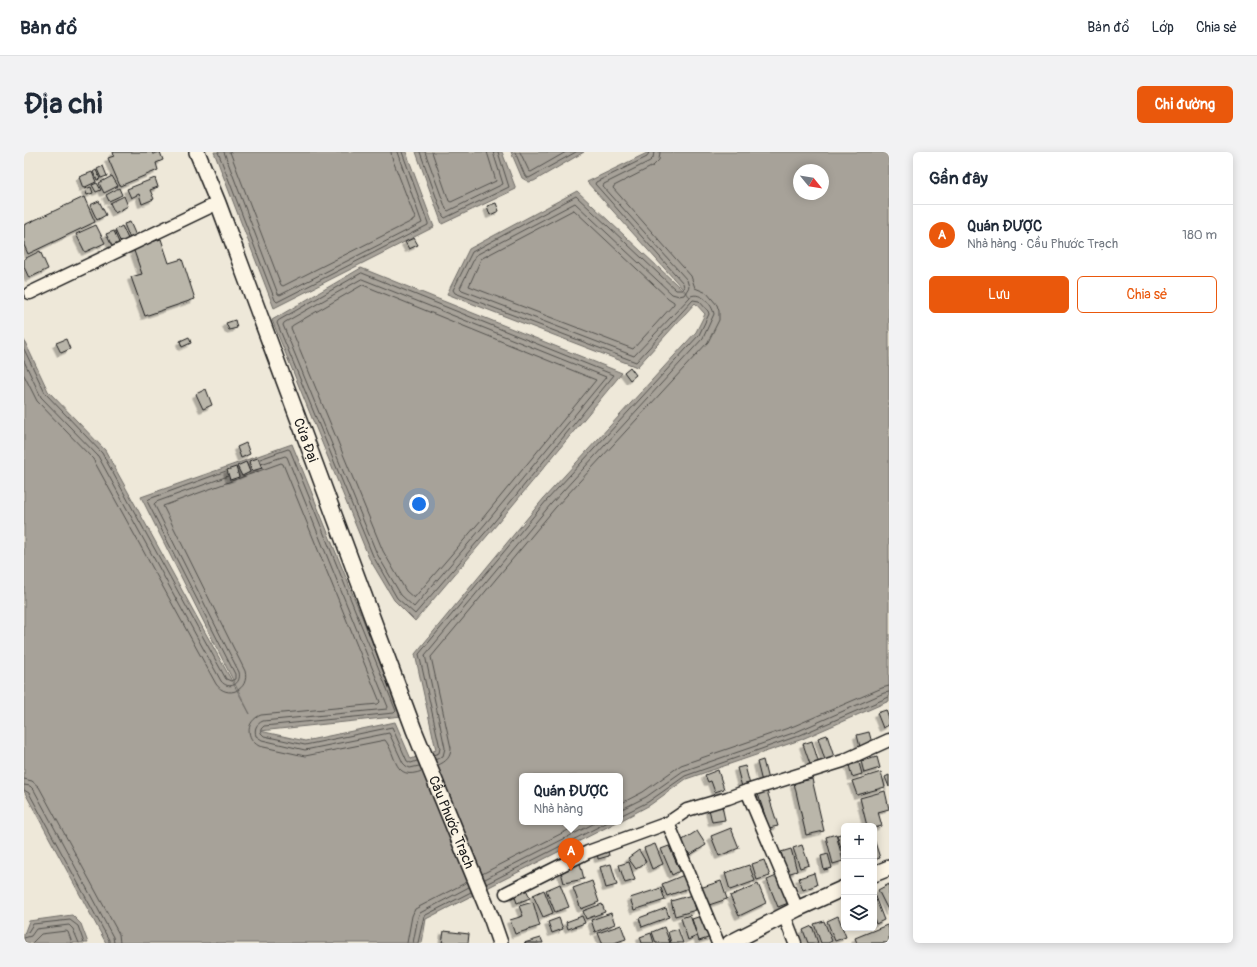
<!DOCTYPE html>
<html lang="vi">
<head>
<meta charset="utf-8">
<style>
	:root { --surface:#fff; --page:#f2f2f3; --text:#1f2937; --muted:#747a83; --line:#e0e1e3; --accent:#ea580c }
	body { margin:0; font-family:Pangolin,sans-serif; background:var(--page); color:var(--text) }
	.controls { position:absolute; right:12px; bottom:12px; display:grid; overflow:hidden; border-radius:6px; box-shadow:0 2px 10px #0003 }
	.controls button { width:36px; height:36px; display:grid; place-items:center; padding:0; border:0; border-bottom:1px solid var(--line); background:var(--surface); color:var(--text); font:20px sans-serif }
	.compass { position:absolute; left:769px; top:12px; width:36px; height:36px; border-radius:50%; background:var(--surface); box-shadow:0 2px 10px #0003; rotate:120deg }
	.you { position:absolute; left:395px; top:352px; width:14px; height:14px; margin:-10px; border:3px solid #fff; border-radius:50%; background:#1a73e8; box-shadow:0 0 0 6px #1a73e833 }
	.badge { display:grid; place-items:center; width:26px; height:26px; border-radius:50%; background:var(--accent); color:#fff; font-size:13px; font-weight:700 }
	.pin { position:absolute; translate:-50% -33px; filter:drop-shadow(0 1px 2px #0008) }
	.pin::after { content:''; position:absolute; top:21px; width:14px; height:12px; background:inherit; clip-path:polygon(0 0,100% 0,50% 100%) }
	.popup { position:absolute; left:495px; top:621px; width:104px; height:52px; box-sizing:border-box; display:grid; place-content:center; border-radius:6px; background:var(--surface); filter:drop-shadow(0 1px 3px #0005); font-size:13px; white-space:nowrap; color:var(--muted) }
	.popup b { font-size:15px; color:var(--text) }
	.popup::after { content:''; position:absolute; left:50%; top:100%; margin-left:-8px; border:8px solid transparent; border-top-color:var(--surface) }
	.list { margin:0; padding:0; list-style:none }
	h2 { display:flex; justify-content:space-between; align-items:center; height:52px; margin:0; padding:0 16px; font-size:17px }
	h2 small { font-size:13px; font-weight:400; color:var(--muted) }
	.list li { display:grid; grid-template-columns:26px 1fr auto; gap:12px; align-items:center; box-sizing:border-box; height:60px; padding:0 16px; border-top:1px solid var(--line) }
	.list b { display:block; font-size:15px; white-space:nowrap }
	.list p { margin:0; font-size:13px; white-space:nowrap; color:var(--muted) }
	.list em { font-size:13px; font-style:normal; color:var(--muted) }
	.actions { display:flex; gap:8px; padding:12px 16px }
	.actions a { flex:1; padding:9px 0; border:1px solid var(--accent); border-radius:6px; text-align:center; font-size:14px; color:var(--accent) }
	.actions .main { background:var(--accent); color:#fff }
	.icon { flex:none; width:22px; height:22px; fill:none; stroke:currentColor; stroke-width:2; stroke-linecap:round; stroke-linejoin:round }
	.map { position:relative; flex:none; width:865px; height:791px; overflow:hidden; border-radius:6px }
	header { display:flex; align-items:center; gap:24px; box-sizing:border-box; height:56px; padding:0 20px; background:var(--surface); border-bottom:1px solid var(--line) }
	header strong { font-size:19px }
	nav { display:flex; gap:22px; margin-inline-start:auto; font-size:14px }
	.intro { display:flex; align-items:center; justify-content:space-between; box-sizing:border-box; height:96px; padding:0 24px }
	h1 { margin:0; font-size:28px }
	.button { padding:10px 18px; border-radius:6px; background:var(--accent); color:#fff; font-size:14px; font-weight:700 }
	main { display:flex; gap:24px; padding:0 24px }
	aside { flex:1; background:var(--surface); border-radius:6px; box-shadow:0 2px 10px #0003 }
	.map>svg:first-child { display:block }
	.water { fill:#a7a299; stroke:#6f6c67; fill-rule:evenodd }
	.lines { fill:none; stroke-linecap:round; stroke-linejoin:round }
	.shore { stroke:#54524e; stroke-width:1 }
	.building { fill:#bab6aa; stroke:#1c1c1c; filter:url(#shadow) }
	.minor-casing { stroke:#1c1c1c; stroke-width:15 }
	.tertiary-casing { stroke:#1c1c1c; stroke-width:18 }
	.minor { stroke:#fcf5e5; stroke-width:12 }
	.tertiary { stroke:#fcf5e5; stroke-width:15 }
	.labels { text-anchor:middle; stroke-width:3; stroke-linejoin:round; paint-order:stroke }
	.street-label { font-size:14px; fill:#1c1c1c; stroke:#fcf5e5 }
</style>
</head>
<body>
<header>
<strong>Bản đồ</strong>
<nav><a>Bản đồ</a><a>Lớp</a><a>Chia sẻ</a></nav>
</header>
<div class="intro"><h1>Địa chỉ</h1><a class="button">Chỉ đường</a></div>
<main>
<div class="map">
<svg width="865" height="791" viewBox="0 0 865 791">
	<defs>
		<filter id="shadow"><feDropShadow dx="-3.5" dy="3.5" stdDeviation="0" flood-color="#0004"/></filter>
	</defs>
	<rect width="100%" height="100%" fill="#eee8d9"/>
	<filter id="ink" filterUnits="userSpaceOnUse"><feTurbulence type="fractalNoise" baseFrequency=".025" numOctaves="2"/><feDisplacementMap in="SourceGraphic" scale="8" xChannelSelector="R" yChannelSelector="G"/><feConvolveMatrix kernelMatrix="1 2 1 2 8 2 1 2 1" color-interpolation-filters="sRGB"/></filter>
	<g filter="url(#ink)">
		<g class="water">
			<path d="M190,0H382L410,75L250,156Z"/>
			<path d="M392,0H478L492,37L418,72Z"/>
			<path d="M487,0H560L510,29L505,30L498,26Z"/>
			<path d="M625,0H865V549L776,588L662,627L626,653L596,669V624H498V670H593L402,767L398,791H82L0,639V188L24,239L81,298L226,562L117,345L268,292L378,564L236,579L281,589L371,570L387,607L412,598L391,502L520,346L672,180L681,162L671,151L613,215L423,142L445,97L553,39L667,146L563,30ZM775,18H799V42H775Z"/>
			<path d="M337,116L598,221L469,377L391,469L370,448L345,406L248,168Z"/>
			<path d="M48,763L57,772L64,791H0V782L5,769Z"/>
		</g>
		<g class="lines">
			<g class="shore">
				<path d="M194,0L251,148L253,150L404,73V71L378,0"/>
				<path d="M200,0L254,142L256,143L398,71L373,0"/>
				<path d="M206,0L257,133L259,134L390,68L391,66L368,6L367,0"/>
				<path d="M396,0L419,64L421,66L485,35L474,0"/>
				<path d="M401,0L422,57L424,59L479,32L469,0"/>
				<path d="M408,0L425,49L427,50L472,29L463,0"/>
				<path d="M491,0L501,24L505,26L552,0"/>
				<path d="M496,0L505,19L507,20L542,0"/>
				<path d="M550,58L644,146L650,150V152L609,197L445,134L457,107Z"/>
				<path d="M338,121L590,223L466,375L391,462L373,446L349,404L253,171L254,169Z"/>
				<path d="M338,127L582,225L462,371L390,455L377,443L353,402L259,173L260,171Z"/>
				<path d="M339,133L572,228L458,367L390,446L382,439L359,399L267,176L268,174Z"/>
				<path d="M0,197L21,241L78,301L202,527L207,529L211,527V522L123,349L125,347L202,319"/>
				<path d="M0,209L17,245L74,304L197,529C205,539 218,532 215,520L130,352L132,350L204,324"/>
				<path d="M0,223L13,249L69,307L192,532C203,548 226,538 221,519L139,354L257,311L259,312L356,550L354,552L237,563C222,569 221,586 235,594L281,604L361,588C373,603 369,630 398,619"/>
				<path d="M236,307L264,297L266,298L372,559L370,561L240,574L237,577V581L240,584L281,593L368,575L383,609L387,611L393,609"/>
				<path d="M237,312L261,304L263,305L364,555L363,557L239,569C232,572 230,577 232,584L238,588L281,598L365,581L379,611L382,614L386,616L395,614"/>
				<path d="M409,603L415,601L416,596L395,502L523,348L675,183L685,162L684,159L675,149L669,148L612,210L431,141L429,138L448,100L552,44L652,138H658L660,135L659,131L571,32L572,30L623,5L625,0"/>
				<path d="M411,608L419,604L421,596L401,503L527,352L679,186L690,162C688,152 677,140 667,144L610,204L438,138L436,136L452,103L551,51L648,142L655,144L660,143L665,135L663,128L579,34L580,32L626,9L629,6L630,0"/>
				<path d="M414,613C422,610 427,605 427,596L407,505L531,356L684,190L695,168V159L693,153L683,141L671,136L667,124L589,36L590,34L629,14L635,8L636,0"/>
				<path d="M0,627L8,629L15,635L95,782L96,791"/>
				<path d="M0,633L6,634L10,638L89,785L90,791"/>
				<path d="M0,638L5,641L85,788V791"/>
				<path d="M596,652L619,640L657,613L770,574L858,536L865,534"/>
				<path d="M596,658L622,645L659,619L772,580L860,541L865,540"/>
				<path d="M596,664L624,650L661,624L774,584L865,545"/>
				<path d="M458,722L560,670"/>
				<path d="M461,727L573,670"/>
				<path d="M462,732L584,670"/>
				<path d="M0,781L4,780L9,772L46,768L54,774L60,791"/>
				<path d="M0,786L7,784L12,777L45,773L49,777L55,791"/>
				<path d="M8,791L17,782L42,779L44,780L48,791"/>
				<path d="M383,791L388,764L391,757L443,730"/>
				<path d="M389,791L394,765L396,761L445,735"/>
				<path d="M394,791L400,764L447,740"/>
			</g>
		</g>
		<g class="building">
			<path d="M89,0H128L129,2L136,0L139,8L132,11L134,18L96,34L84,6L90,4Z"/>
			<path d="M79,14L83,24L77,26L73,17Z"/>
			<path d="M72,18L76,27L73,28L69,20Z"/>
			<path d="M68,20L72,30L59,36L55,25Z"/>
			<path d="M88,24L94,34L80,41L75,31Z"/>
			<path d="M131,26L134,35L126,38L130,47L118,52L115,42L107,46L103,37Z"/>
			<path d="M73,31L77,38L72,40L68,33Z"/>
			<path d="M67,35L69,41L63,43L61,37Z"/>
			<path d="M95,36L98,43L85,49L82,43Z"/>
			<path d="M100,44L104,54L91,61L86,51Z"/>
			<path d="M60,45L71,70L4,102L0,93V73Z"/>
			<path d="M75,49L82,63L73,68L66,53Z"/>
			<path d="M472,51L475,59L466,63L463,54Z"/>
			<path d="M106,70L113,86L107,89L100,72Z"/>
			<path d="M72,73L81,91L61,100L52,82Z"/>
			<path d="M98,74L105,89L98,93L91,78Z"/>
			<path d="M90,79L96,93L89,96L82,82Z"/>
			<path d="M390,86L394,93L385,97L381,90Z"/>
			<path d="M137,87L145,111L158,107L171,147L121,164L107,125L118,122L109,96Z"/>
			<path d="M16,99L24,117L5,126L0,115V107Z"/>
			<path d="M211,168L213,176L205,178L202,171Z"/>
			<path d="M165,185L167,191L158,195L156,189Z"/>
			<path d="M42,187L46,197L37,201L32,191Z"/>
			<path d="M606,215L612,223L606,228L600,220Z"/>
			<path d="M182,237L188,253L179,257L172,242Z"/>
			<path d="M222,291L226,302L217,306L213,295Z"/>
			<path d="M234,306L238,316L228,319L225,309Z"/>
			<path d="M222,310L226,320L218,324L213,314Z"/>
			<path d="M212,315L215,325L206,328L203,318Z"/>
			<path d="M862,558L865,567V573L859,576L853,561Z"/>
			<path d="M845,580L848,591L836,595L833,583Z"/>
			<path d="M803,583L810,605L801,608L794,586Z"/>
			<path d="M788,589L795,612L787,615L779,592Z"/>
			<path d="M853,605L856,616L840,621L837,609Z"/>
			<path d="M739,608L744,628L738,630L733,610Z"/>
			<path d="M835,611L838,622L828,625L825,613Z"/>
			<path d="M721,614L726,633L718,635L713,616Z"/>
			<path d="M694,618L700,637L691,640L687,629L684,630L681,623Z"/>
			<path d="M857,620L861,635L833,643L828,629Z"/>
			<path d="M865,623V635L861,625Z"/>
			<path d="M788,627L800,679L782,683L770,631Z"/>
			<path d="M743,639L754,674L745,676L734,642Z"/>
			<path d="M861,639L865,657L854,660L858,674L850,676V674H843L836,646Z"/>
			<path d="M698,654L701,668L688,670L685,657Z"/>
			<path d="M707,676L715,696L695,704L687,684Z"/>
			<path d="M673,679L682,693L666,703L657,689Z"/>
			<path d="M820,681V705L813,683Z"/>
			<path d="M812,682L819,709L809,712L802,685Z"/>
			<path d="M850,687L856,706L850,708Z"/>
			<path d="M631,692L639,712L628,717L620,696Z"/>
			<path d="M778,693L785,713L776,716L769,696Z"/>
			<path d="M645,694L656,719L648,723L637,697Z"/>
			<path d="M584,697L585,704L574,707L573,699Z"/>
			<path d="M767,697L773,719L763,722L757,700Z"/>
			<path d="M615,698L622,710L612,717L604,706Z"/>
			<path d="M804,702L808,716L800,718L797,704Z"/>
			<path d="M740,708L746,724L733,728L728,712Z"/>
			<path d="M605,710L611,728L601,731L595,713Z"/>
			<path d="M556,711L560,727L540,731L536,716Z"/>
			<path d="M587,712L593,733L582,736L576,715Z"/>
			<path d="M725,713L731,729L706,738L701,721Z"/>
			<path d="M790,721L793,733L779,738L775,726Z"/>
			<path d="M757,722L767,750L754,755L743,728Z"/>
			<path d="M660,723L665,736L643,744L638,732Z"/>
			<path d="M568,729L575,750L557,757L549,736Z"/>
			<path d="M697,729L703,747L682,754L676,736Z"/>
			<path d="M536,732L545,755L531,760L522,738Z"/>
			<path d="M734,732L742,751L715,764L706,744Z"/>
			<path d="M865,732V760L854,738Z"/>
			<path d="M637,736L641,748L610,758L606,746Z"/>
			<path d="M502,737L506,746L493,751L490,742Z"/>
			<path d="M520,738L529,761L519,765L509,743Z"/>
			<path d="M850,742L860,768L852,772L850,766Z"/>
			<path d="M668,743L672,758L651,764L647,749Z"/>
			<path d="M509,750L516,774L491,782L486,768L499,764L495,754Z"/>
			<path d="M578,752L581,760L562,767L559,759Z"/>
			<path d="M642,756L645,765L618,775L615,766Z"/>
			<path d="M587,761L591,772L571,780L567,768Z"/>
			<path d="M666,763L673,784L664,788L657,766Z"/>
			<path d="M680,763L687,785L675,789L668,767Z"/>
			<path d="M558,764L561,771L544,777L542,770Z"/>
			<path d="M814,764L822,785L811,789L803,769Z"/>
			<path d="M535,766L539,777L528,781L524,770Z"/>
			<path d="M800,769L808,789L804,791H797L790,772Z"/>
			<path d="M597,773L602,787L590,791H578L574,781Z"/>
			<path d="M863,773L865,777V791H833L831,786Z"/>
			<path d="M788,774L794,791H784L779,778Z"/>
			<path d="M640,775L646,791H632L628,780Z"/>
			<path d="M654,777L659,791H647L644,780Z"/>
			<path d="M420,779L445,782L444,791H418Z"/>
			<path d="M627,781L630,791H618L616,785Z"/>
			<path d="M517,786L519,791H500Z"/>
		</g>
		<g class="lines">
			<defs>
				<g id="minor">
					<path d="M6,141L194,51"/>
					<path d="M723,639L773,757"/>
					<path d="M644,671L694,791"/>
					<path d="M482,741L564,700L644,671L663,658L704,646L723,639L819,609L865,588"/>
					<path d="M760,763L771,791"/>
				</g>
				<g id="tertiary">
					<path id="s1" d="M173,0L194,51L390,578L468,768L476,791"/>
					<path d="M850,722L865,716"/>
					<path d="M706,791L773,757L820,736"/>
				</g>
			</defs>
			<use href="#minor" class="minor-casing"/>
			<use href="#tertiary" class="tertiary-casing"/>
			<use href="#minor" class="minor"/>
			<use href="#tertiary" class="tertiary"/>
		</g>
	</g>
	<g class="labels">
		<g class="street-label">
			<text dy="5" stroke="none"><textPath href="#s1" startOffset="308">Cửa Đại</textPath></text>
			<text dy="5" stroke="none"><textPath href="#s1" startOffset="717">Cầu Phước Trạch</textPath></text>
		</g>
	</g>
</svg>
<div class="controls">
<button>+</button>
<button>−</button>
<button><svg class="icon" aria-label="layers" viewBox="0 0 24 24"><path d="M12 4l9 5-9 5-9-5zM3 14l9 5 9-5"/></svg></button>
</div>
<svg class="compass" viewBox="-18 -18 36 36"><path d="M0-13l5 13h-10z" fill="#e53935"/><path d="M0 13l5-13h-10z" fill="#747a83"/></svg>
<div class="you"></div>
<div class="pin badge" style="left:547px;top:719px">A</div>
<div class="popup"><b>Quán ĐƯỢC</b>Nhà hàng</div>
</div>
<aside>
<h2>Gần đây<small></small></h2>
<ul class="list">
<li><span class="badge">A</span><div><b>Quán ĐƯỢC</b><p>Nhà hàng · Cầu Phước Trạch</p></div><em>180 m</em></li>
</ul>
<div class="actions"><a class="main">Lưu</a><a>Chia sẻ</a></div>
</aside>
</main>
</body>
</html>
